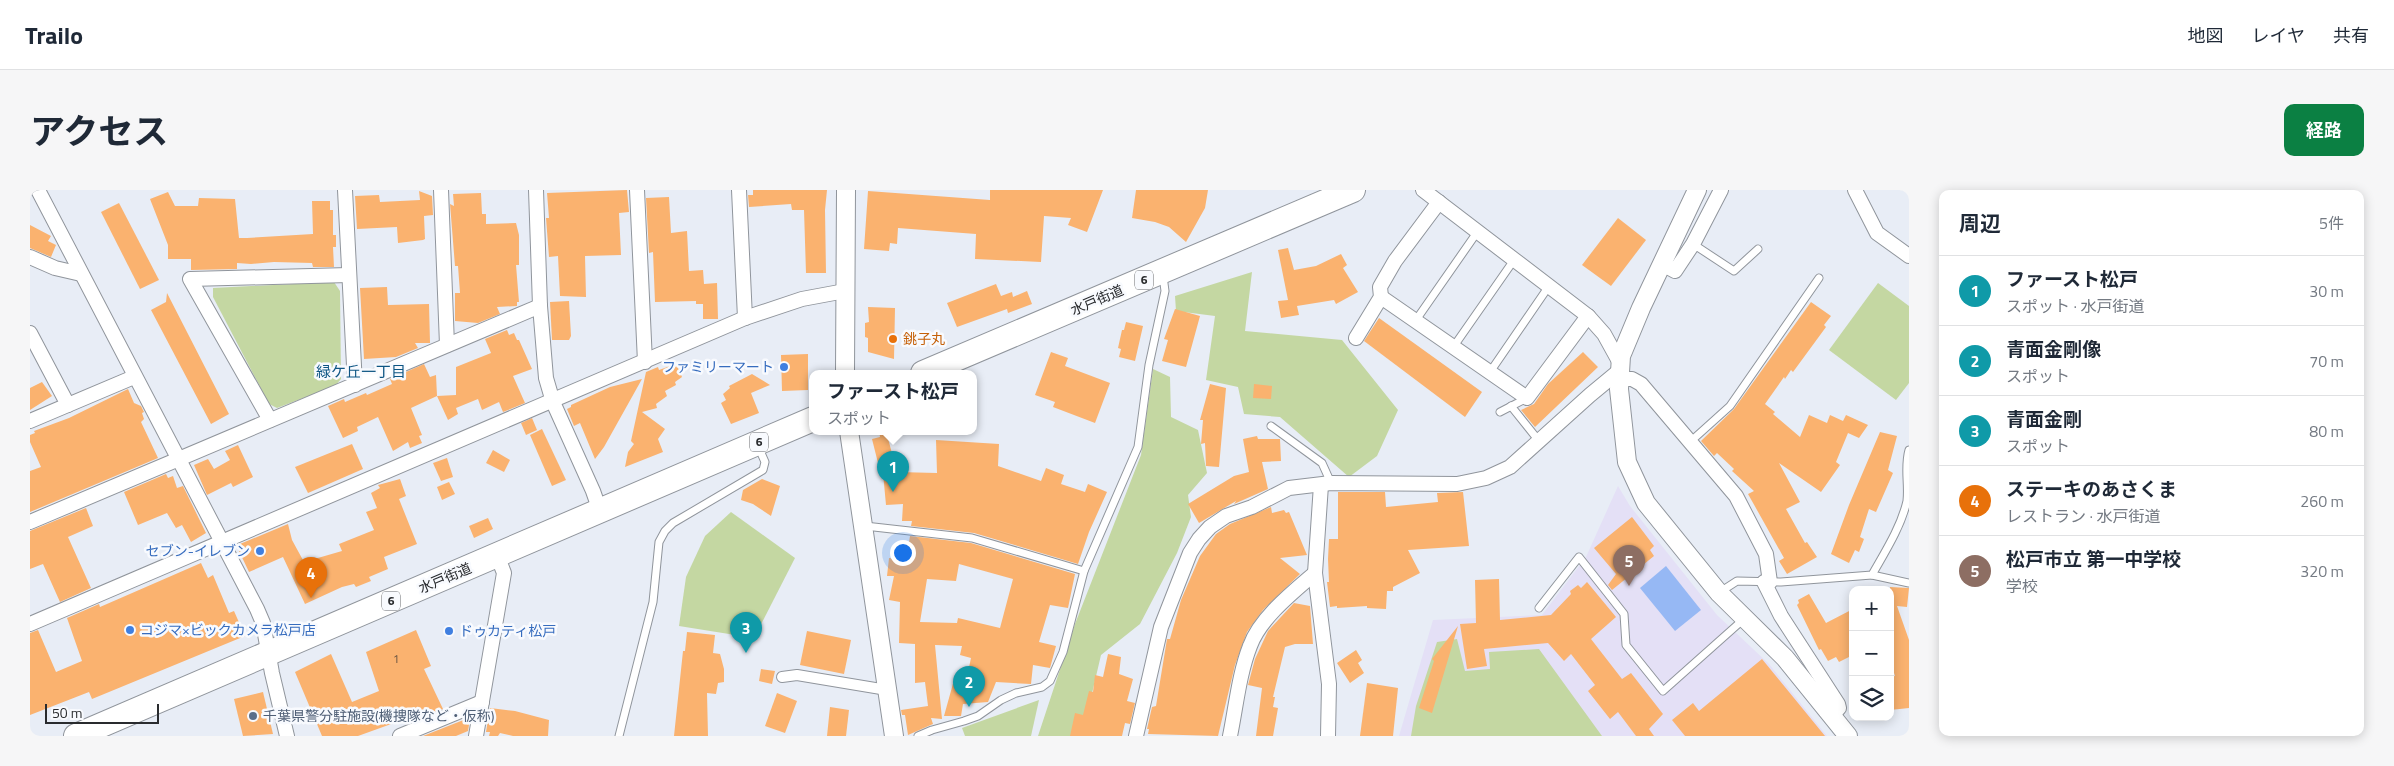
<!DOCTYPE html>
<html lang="ja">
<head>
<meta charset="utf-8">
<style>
	:root { --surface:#fff; --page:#f6f6f7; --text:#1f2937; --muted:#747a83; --line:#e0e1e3; --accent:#0b8043 }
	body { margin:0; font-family:"Titillium Web","Noto Sans JP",sans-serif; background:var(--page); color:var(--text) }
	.controls { position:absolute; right:15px; bottom:15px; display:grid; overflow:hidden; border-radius:10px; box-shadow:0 2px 12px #0003 }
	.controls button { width:45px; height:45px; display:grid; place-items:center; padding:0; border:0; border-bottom:1px solid var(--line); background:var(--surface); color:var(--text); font:25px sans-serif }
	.scale { position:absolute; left:15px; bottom:12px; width:114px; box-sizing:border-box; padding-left:5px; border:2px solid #292b2e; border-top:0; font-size:14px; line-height:18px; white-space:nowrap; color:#292b2e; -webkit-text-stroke:4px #f8fafe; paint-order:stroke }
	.you { position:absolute; left:872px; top:362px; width:18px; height:18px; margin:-12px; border:4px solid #fff; border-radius:50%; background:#1a73e8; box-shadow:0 0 0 8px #1a73e833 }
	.badge { display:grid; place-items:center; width:32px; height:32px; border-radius:50%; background:var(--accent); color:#fff; font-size:16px; font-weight:700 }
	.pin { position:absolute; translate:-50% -41px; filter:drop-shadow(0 1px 2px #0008) }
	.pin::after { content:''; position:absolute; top:26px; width:18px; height:15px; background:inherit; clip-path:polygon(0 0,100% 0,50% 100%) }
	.popup { position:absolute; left:779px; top:180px; width:168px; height:65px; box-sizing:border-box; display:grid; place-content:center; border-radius:10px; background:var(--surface); filter:drop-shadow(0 1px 4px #0005); font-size:16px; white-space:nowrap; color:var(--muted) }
	.popup b { font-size:19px; color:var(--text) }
	.popup::after { content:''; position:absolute; left:50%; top:100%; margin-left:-10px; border:10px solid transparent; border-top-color:var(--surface) }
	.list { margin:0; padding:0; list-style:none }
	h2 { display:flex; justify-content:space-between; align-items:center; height:65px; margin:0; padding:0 20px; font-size:21px }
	h2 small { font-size:16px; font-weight:400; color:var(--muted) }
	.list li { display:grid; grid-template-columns:32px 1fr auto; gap:15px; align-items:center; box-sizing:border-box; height:70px; padding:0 20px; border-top:1px solid var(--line) }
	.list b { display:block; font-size:19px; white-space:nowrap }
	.list p { margin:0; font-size:16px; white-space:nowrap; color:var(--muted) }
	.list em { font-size:16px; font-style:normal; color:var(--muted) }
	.icon { flex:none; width:28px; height:28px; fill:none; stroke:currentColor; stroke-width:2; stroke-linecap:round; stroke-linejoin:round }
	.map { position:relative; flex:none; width:1879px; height:546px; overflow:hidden; border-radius:10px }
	header { display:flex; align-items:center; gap:30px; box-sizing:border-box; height:70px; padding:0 25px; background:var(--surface); border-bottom:1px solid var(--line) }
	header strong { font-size:24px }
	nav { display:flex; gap:28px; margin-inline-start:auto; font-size:18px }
	.intro { display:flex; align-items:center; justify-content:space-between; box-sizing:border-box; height:120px; padding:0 30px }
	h1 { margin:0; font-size:35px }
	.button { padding:12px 22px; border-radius:10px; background:var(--accent); color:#fff; font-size:18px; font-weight:700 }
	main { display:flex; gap:30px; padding:0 30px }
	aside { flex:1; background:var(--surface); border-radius:10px; box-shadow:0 2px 12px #0003 }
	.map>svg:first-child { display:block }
	.education { fill:#e4e0f6 }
	.green { fill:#c4d7a2 }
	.water { fill:#96b8f4 }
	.building { fill:#fab26f; fill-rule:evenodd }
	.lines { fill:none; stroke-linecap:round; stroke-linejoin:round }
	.service-casing { stroke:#90959c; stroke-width:9 }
	.pedestrian-casing { stroke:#90959c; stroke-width:12 }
	.minor-casing { stroke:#90959c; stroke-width:16 }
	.tertiary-casing { stroke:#90959c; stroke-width:20 }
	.trunk-casing { stroke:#90959c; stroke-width:26 }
	.service { stroke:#fff; stroke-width:7 }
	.pedestrian { stroke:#fff; stroke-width:10 }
	.minor { stroke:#fff; stroke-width:14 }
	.tertiary { stroke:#fff; stroke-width:18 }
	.trunk { stroke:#fff; stroke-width:24 }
	.food-dot { fill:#e8710a; stroke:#f8fafe; stroke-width:2 }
	.shop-dot { fill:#3f7fe0; stroke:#f8fafe; stroke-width:2 }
	.service-dot { fill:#5c6f8a; stroke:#f8fafe; stroke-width:2 }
	.labels { text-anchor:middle; stroke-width:5; stroke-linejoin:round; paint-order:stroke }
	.number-label { font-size:11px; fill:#5d4d3e }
	.shield { fill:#f8fafe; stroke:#67696c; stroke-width:1 }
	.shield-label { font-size:12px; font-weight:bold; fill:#292b2e }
	.street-label { font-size:14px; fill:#292b2e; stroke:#f8fafe }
	.food-label { font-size:14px; fill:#c56008; stroke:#f8fafe; text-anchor:start }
	.shop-label { font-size:14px; fill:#366cbe; stroke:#f8fafe; text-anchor:end }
	.service-label { font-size:14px; fill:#4e5e75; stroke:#f8fafe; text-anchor:start }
	.neighbourhood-label { font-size:15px; fill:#0d5583; stroke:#f8fafe }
</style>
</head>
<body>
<header>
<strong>Trailo</strong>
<nav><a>地図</a><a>レイヤ</a><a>共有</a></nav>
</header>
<div class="intro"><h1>アクセス</h1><a class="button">経路</a></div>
<main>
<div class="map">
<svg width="1879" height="546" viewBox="0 0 1879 546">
	<rect width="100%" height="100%" fill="#e8edf6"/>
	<path class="education" d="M1588,296L1600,316L1687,425L1739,474L1797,546H1369L1403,430L1512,425L1556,367Z"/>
	<g class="green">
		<path d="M1222,82L1215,141L1312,150L1368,220L1347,266L1319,287L1250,227L1214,224L1208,197L1176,190L1185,126L1146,121L1145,106Z"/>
		<path d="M304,92L310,101L311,189L305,196L247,218L239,214L183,107V98Z"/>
		<path d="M1848,93L1879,116V193L1866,210L1799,160Z"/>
		<path d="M1123,179L1140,187L1141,227L1168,240L1177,283L1158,305L1161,327L1147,363L1110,434L1071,465L1052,546H1008L1045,434L1111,265Z"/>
		<path d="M701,322L765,368L724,448L649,436L656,387L675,346Z"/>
		<path d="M1427,449L1435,481L1460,479L1459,462L1509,459L1572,546H1381L1386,516L1407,452Z"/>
		<path d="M1009,510L1001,546H935L932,538Z"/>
	</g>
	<path class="water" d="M1636,376L1671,420L1645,441L1610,398Z"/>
	<g class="building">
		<path d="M597,0L599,22L589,23L591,65L555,66L556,107L530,106L528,66L519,67L516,28H519L517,3Z"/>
		<path d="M723,0H797L795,20L796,83H776L774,20H762L761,14L719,17L718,5H723Z"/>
		<path d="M960,0H1073L1057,42L1038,35L1041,28L1014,26L1011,72L945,69L946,44L868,38L867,54L860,53L859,61L834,59L838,1L960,10Z"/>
		<path d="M1106,0H1178L1175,18L1156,52L1139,37L1125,32L1102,28Z"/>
		<path d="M389,1L402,6L403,25L394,26L395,49L393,50L368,53L367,37L327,39L325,6L349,5L350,12L390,10Z"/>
		<path d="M138,2L145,16H168L169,8L205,9L209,48H217L283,44L282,11H300V20H303V45H306V57H303L304,77H283L282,73L244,72L221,74L207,73V79L161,80V69H138V55L120,9Z"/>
		<path d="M451,3L452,24H456V34L486,33L489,45V75H486L489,112H487V116L467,117L470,124L448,133L425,131V103H430L428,76H425L420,14L424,16L423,4Z"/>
		<path d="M639,7L641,43L657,41L659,81L673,80L674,94L687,93L688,129H673V114H666V111L625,112L623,62L619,63L616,8Z"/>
		<path d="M89,13L129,90L110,99L71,22Z"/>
		<path d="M1588,28L1616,50L1581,96L1552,75Z"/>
		<path d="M0,35L21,46L18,51L26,55L21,67L0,58Z"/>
		<path d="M1258,58L1264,80L1286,76L1311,64L1317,75L1313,78L1328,102L1306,114L1304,110L1267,116L1269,125L1251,128L1248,111L1258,110L1248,60Z"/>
		<path d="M966,94L971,106L982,102L983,107L997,101L1002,114L978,123L977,119L927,137L917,113Z"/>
		<path d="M357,97L358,115L399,114L400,153H385L388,158L366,167L334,169L330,98Z"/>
		<path d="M137,103L199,224L181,234L121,120L136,112Z"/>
		<path d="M539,111L541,146L539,150H522L520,112Z"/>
		<path d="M1781,112L1801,126L1794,135L1796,137L1763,182L1761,180L1755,189L1754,187L1735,214L1745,222L1743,224L1770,247L1779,225L1797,233L1800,225L1813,231L1816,225L1838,235L1829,248L1818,243L1806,272L1810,275L1791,302L1749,273L1770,312L1756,319L1775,353L1777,352L1787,367L1757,384L1749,371L1754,368L1718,304L1724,301L1702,281L1704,279L1687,263L1684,266L1671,251L1704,219Z"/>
		<path d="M838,117L865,118L864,169L838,162V148L835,147V133L839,132Z"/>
		<path d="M1145,119L1170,126L1156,177L1132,171L1138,150L1134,149Z"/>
		<path d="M1349,128L1452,202L1435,227L1334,151Z"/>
		<path d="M1096,132L1113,136L1105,171L1089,167L1091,159L1088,158L1092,140H1094Z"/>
		<path d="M477,140L479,145L484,143L487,150H489L502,179L483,186L495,213L473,222L469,212L452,220L448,209L426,218L428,224L418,230L407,206L381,218L392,245L389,246L392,253L380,258L378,252L363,261L348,227L327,237L328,241L313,248L298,216L314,209L315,212L336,203L337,205L362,194L360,189L394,174L400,187L406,185L407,206L426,205V177L461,163L455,149Z"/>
		<path d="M1021,162L1038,168L1035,176L1080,193L1065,233L1023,217L1025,212L1005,205Z"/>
		<path d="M1553,162L1568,177L1505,237L1491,220L1504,214L1518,194Z"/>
		<path d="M778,164V200L752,201L751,165Z"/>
		<path d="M643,175L645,177L647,176L652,187L645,192L646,195L635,201L637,206L626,214L627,218L612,222L635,239L628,249L633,262L595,277L598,262L604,254L601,251L616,182L628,177L629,180Z"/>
		<path d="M722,184L740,195L721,203L729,223L701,234L691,213L696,210L693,204L700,198L699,196Z"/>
		<path d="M612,189L574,257L565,269L550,233L544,236L537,219L541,217V215L580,197Z"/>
		<path d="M12,192L22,206L0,220V198Z"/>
		<path d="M1180,194L1196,198L1189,277L1176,276L1175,253L1171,254L1173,230H1170Z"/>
		<path d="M1224,194L1242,196L1241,209L1223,208Z"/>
		<path d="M98,199L104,213L111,216L114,222L112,223L114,229L111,232L128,268L0,322V281L11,277L0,252V245L5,243L4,241L39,228Z"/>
		<path d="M502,228L507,240L496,245L491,233Z"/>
		<path d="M512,239L536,290L522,296L500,245Z"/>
		<path d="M849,241H856L867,282L907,283L906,250L969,254L968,276L1011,291L1016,278L1034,285L1031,294L1055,302L1058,294L1077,302L1059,342L1048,374L944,343L881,336L882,331H872L873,314L856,315L852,272L848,273L842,249L850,247Z"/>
		<path d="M1850,242L1867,246L1858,280L1863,283L1846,322L1839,319L1830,347L1834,349L1829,362L1825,360L1819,373L1801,364L1819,315Z"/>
		<path d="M1227,246L1228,249H1250L1251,271L1232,272L1238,299L1204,314L1206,311L1169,333L1158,314L1204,286L1219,282L1213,249Z"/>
		<path d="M322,254L333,279L278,303L265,277Z"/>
		<path d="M208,255L223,287L203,297L201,293L177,305L164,275L178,269L184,279L200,270L195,261Z"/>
		<path d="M463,260L480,270L474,282L456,273Z"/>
		<path d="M417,268L423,287L411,291L403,273Z"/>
		<path d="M136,284L138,288L143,286L147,298L153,296L176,343L161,352L152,335L146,338L137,323L108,335L94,302Z"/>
		<path d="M370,289L376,306L369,309L387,354L354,367L358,379L339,387L341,391L326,397L324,394L312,397L275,414L253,367L219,382L209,361L213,360L210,354L258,334L262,350L274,372L312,361L309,354L344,340L336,322L347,318L341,303L350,298L348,295Z"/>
		<path d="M732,289L750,296L741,326L723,314L711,310L713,300Z"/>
		<path d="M419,292L425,304L412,310L407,297Z"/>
		<path d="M1308,302H1355L1356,317L1408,312L1407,303L1433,302L1439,356L1378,360L1390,383L1363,397V401H1357L1356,419L1337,418V416L1307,418V416L1300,417L1297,392H1299L1298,369L1299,349H1308Z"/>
		<path d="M1241,317L1242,323L1254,320L1256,323L1259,322L1277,365L1250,368L1270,384L1233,420L1217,442L1205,475L1188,546L1118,544L1119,539H1117L1122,517L1126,516L1137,449H1140L1151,410L1170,366L1186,344L1200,334Z"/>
		<path d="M56,318L63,336L38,347L61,398L30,412L13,374L0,379V341Z"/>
		<path d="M1602,327L1624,356L1620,360L1624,366L1582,400L1578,395L1586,384L1564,358Z"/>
		<path d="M458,328L463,339L444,348L439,336Z"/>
		<path d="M880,346L941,353L1045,384L1038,418L1020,415L1009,452L1026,456L1020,478L1003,475L1001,494L966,492L958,512L933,514L931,526H914L924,490L937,487L941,468L930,465L932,456L905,455L912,529L901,528L903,534L878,545L875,525H872L871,520L898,516L895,492L885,493V454L869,453L870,412L859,410L864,386H857L859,368L876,370ZM929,374L983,389L970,438L928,428L927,433L890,432L897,389L926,391Z"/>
		<path d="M171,373L178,388L183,385L199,423L204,421L215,446L62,509L59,502L0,525V443L8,440L26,482L52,471L37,428L69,414L70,417Z"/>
		<path d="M1469,389L1470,430L1521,425L1541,404L1540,401L1548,395L1551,398L1557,392L1586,427L1561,449L1592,489L1601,483L1633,524L1619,539L1624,546H1606L1588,522L1580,529L1558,501L1565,495L1541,464L1534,471L1518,453L1454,459L1457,476L1437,479L1430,434L1446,433L1445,390Z"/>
		<path d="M1860,397L1879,398L1877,417L1867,416L1879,450V518L1860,520V487L1865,486L1860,470Z"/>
		<path d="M1779,404L1796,433L1823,419V465L1809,472L1806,467L1798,471L1791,459L1789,460L1767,415L1769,413L1768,410Z"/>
		<path d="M1264,413L1280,416L1283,454H1265L1255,457L1243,507H1245L1243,517L1248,518L1243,546H1226L1232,498L1218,495L1225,469L1238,441Z"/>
		<path d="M1428,436L1402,523L1389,518L1404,471L1402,469Z"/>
		<path d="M386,440L401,476L394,479L413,519L390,528L386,520L363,530L364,533L328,546H292L265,482L301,464L322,512L349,501L336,462Z"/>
		<path d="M777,441L821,450L814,484L770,475Z"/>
		<path d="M657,442L685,445L683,463L690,464L694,479V492L688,493L686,504L677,503L678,546H644L653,461H655Z"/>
		<path d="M1326,460L1332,470L1328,473L1334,483L1320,493L1307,473Z"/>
		<path d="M1078,464L1091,467L1089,484L1103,489L1097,511L1105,513L1100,534L1095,533L1092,546H1040L1045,523L1053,525L1059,501L1063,502L1065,485L1073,487Z"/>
		<path d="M1732,469L1795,546H1655L1642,530L1663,513L1669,521Z"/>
		<path d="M731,479L745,481L742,494L729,491Z"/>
		<path d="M1337,493L1368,498L1363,546H1330Z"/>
		<path d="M233,502L243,544L213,546L204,509Z"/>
		<path d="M747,503L767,511L755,543L735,536Z"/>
		<path d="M800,517L819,520L816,546H797Z"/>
		<path d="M460,518L485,521L519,530L518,546H483L470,543L468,546H459L460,542H456Z"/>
		<path d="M436,529L439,535L438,541L426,546H393Z"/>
	</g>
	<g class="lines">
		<defs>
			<g id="service">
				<path d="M1663,54L1704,81L1728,59"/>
				<path d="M1386,130L1448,41"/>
				<path d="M1424,156L1484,70"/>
				<path d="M1460,182L1519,96"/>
				<path d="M1481,216L1509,251"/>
				<path d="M1470,222L1497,208"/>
				<path d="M1241,236L1292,273L1301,293"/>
				<path d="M1660,252L1700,216L1789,88"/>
				<path d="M835,336L942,348L1054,381"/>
				<path d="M1842,385L1879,393"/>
				<path d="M1690,402L1707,391L1751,392L1842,385C1855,362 1871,337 1877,311C1879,294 1874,277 1879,260"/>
				<path d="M1509,418L1549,367L1594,424L1596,455L1633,501L1715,428"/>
				<path d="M589,546L623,412L629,352L635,341L643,333L733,280L735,272L728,256"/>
				<path d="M888,546L902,540L934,531L948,526L971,510L986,503L1012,497L1020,491L1033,462L1054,381L1108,257L1119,175L1135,101L1133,86"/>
			</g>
			<path id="pedestrian" d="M752,487L767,485L857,500"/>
			<g id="minor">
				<path d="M8,0L227,419L233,433L242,483L257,546"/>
				<path d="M315,0L325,195"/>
				<path d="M411,0L417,155"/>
				<path d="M506,0L510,116L516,188L523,212L563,301L570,321"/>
				<path d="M607,0L615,172"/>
				<path d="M709,0L715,128"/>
				<path d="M1393,0L1558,126L1574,144L1590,173"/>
				<path d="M1825,0L1847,43L1879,66"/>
				<path d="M0,67L25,78L51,84"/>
				<path d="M1632,74L1645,81L1663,54L1691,0"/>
				<path d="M1351,107L1497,208L1558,126"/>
				<path d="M0,143L38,215"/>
				<path d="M1326,148L1351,107L1350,97L1365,71L1409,12"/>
				<path d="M1589,189H1602L1611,194L1706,306L1736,364L1740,392"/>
				<path d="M240,230L160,89L319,85"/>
				<path d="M0,231L104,187"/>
				<path d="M1291,295L1285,383L1299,494L1298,546"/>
				<path d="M0,332L510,116"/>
				<path d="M1734,392L1751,426L1808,514L1809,518L1802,526"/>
				<path d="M0,434L715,128L772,109L815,101"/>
				<path d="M370,546L452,512"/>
				<path d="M446,546L474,383L467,365"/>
				<path d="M1106,546L1131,437L1160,363L1169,349L1180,337L1196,326L1222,317L1259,298L1301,293L1427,294L1456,288L1480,277L1560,205L1589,181"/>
				<path d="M1200,546C1206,517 1209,484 1220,456C1230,428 1263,402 1285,383"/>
			</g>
			<g id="tertiary">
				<path d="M1667,0L1611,118L1591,166L1589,199L1597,272L1616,313L1689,403L1755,468L1818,546"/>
				<path d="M815,183L816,0"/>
				<path d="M819,241L864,546"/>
			</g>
			<g id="trunk">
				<path d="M893,183L1323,0"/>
				<path d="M46,546L783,229"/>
			</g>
		</defs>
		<use href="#service" class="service-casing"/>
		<use href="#pedestrian" class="pedestrian-casing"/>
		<use href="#minor" class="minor-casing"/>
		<use href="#tertiary" class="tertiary-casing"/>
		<use href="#trunk" class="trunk-casing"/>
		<use href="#service" class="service"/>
		<use href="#pedestrian" class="pedestrian"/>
		<use href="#minor" class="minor"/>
		<use href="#tertiary" class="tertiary"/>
		<use href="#trunk" class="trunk"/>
	</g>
	<circle class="food-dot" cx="863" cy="149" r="5"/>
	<g class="shop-dot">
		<circle cx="754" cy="177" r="5"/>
		<circle cx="230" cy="361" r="5"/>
		<circle cx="100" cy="440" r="5"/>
		<circle cx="419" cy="441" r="5"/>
	</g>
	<circle class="service-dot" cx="223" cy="526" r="5"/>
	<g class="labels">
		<g class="number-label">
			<text x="366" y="473">1</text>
		</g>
		<g class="shield">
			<rect x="1105" y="80.5" width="18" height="19" rx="4"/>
			<rect x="720" y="242.5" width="18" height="19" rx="4"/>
			<rect x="352" y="401.5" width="18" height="19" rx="4"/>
		</g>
		<g class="shield-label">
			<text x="1114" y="94">6</text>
			<text x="729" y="256">6</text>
			<text x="361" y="415">6</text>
		</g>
		<g class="street-label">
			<text transform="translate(1067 110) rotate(-23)" y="5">水戸街道</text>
			<text transform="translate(415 388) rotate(-23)" y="5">水戸街道</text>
		</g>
		<g class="food-label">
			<text x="873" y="154">銚子丸</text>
		</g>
		<g class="shop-label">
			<text x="744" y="182">ファミリーマート</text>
			<text x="220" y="366">セブン-イレブン</text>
			<text x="110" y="445" text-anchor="start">コジマ×ビックカメラ松戸店</text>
			<text x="429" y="446" text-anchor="start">ドゥカティ松戸</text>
		</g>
		<g class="service-label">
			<text x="233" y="531">千葉県警分駐施設(機捜隊など・仮称)</text>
		</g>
		<g class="neighbourhood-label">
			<text x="331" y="187">緑ケ丘一丁目</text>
		</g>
	</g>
</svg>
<div class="controls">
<button>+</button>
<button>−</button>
<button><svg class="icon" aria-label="layers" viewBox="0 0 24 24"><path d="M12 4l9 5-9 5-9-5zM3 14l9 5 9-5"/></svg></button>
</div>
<div class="scale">50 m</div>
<div class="you"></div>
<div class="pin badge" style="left:863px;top:302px;background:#0f9aa8">1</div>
<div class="popup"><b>ファースト松戸</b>スポット</div>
<div class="pin badge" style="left:939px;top:517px;background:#0f9aa8">2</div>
<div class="pin badge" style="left:716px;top:463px;background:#0f9aa8">3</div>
<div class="pin badge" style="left:281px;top:408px;background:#e8710a">4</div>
<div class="pin badge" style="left:1599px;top:396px;background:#8d6e63">5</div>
</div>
<aside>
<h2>周辺<small>5件</small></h2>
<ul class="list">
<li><span class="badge" style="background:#0f9aa8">1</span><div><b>ファースト松戸</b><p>スポット · 水戸街道</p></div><em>30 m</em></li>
<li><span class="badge" style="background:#0f9aa8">2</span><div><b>青面金剛像</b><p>スポット</p></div><em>70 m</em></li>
<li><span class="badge" style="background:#0f9aa8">3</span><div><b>青面金剛</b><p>スポット</p></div><em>80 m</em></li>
<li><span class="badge" style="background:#e8710a">4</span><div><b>ステーキのあさくま</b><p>レストラン · 水戸街道</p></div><em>260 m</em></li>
<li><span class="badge" style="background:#8d6e63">5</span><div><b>松戸市立 第一中学校</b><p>学校</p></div><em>320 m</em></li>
</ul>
</aside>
</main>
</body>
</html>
